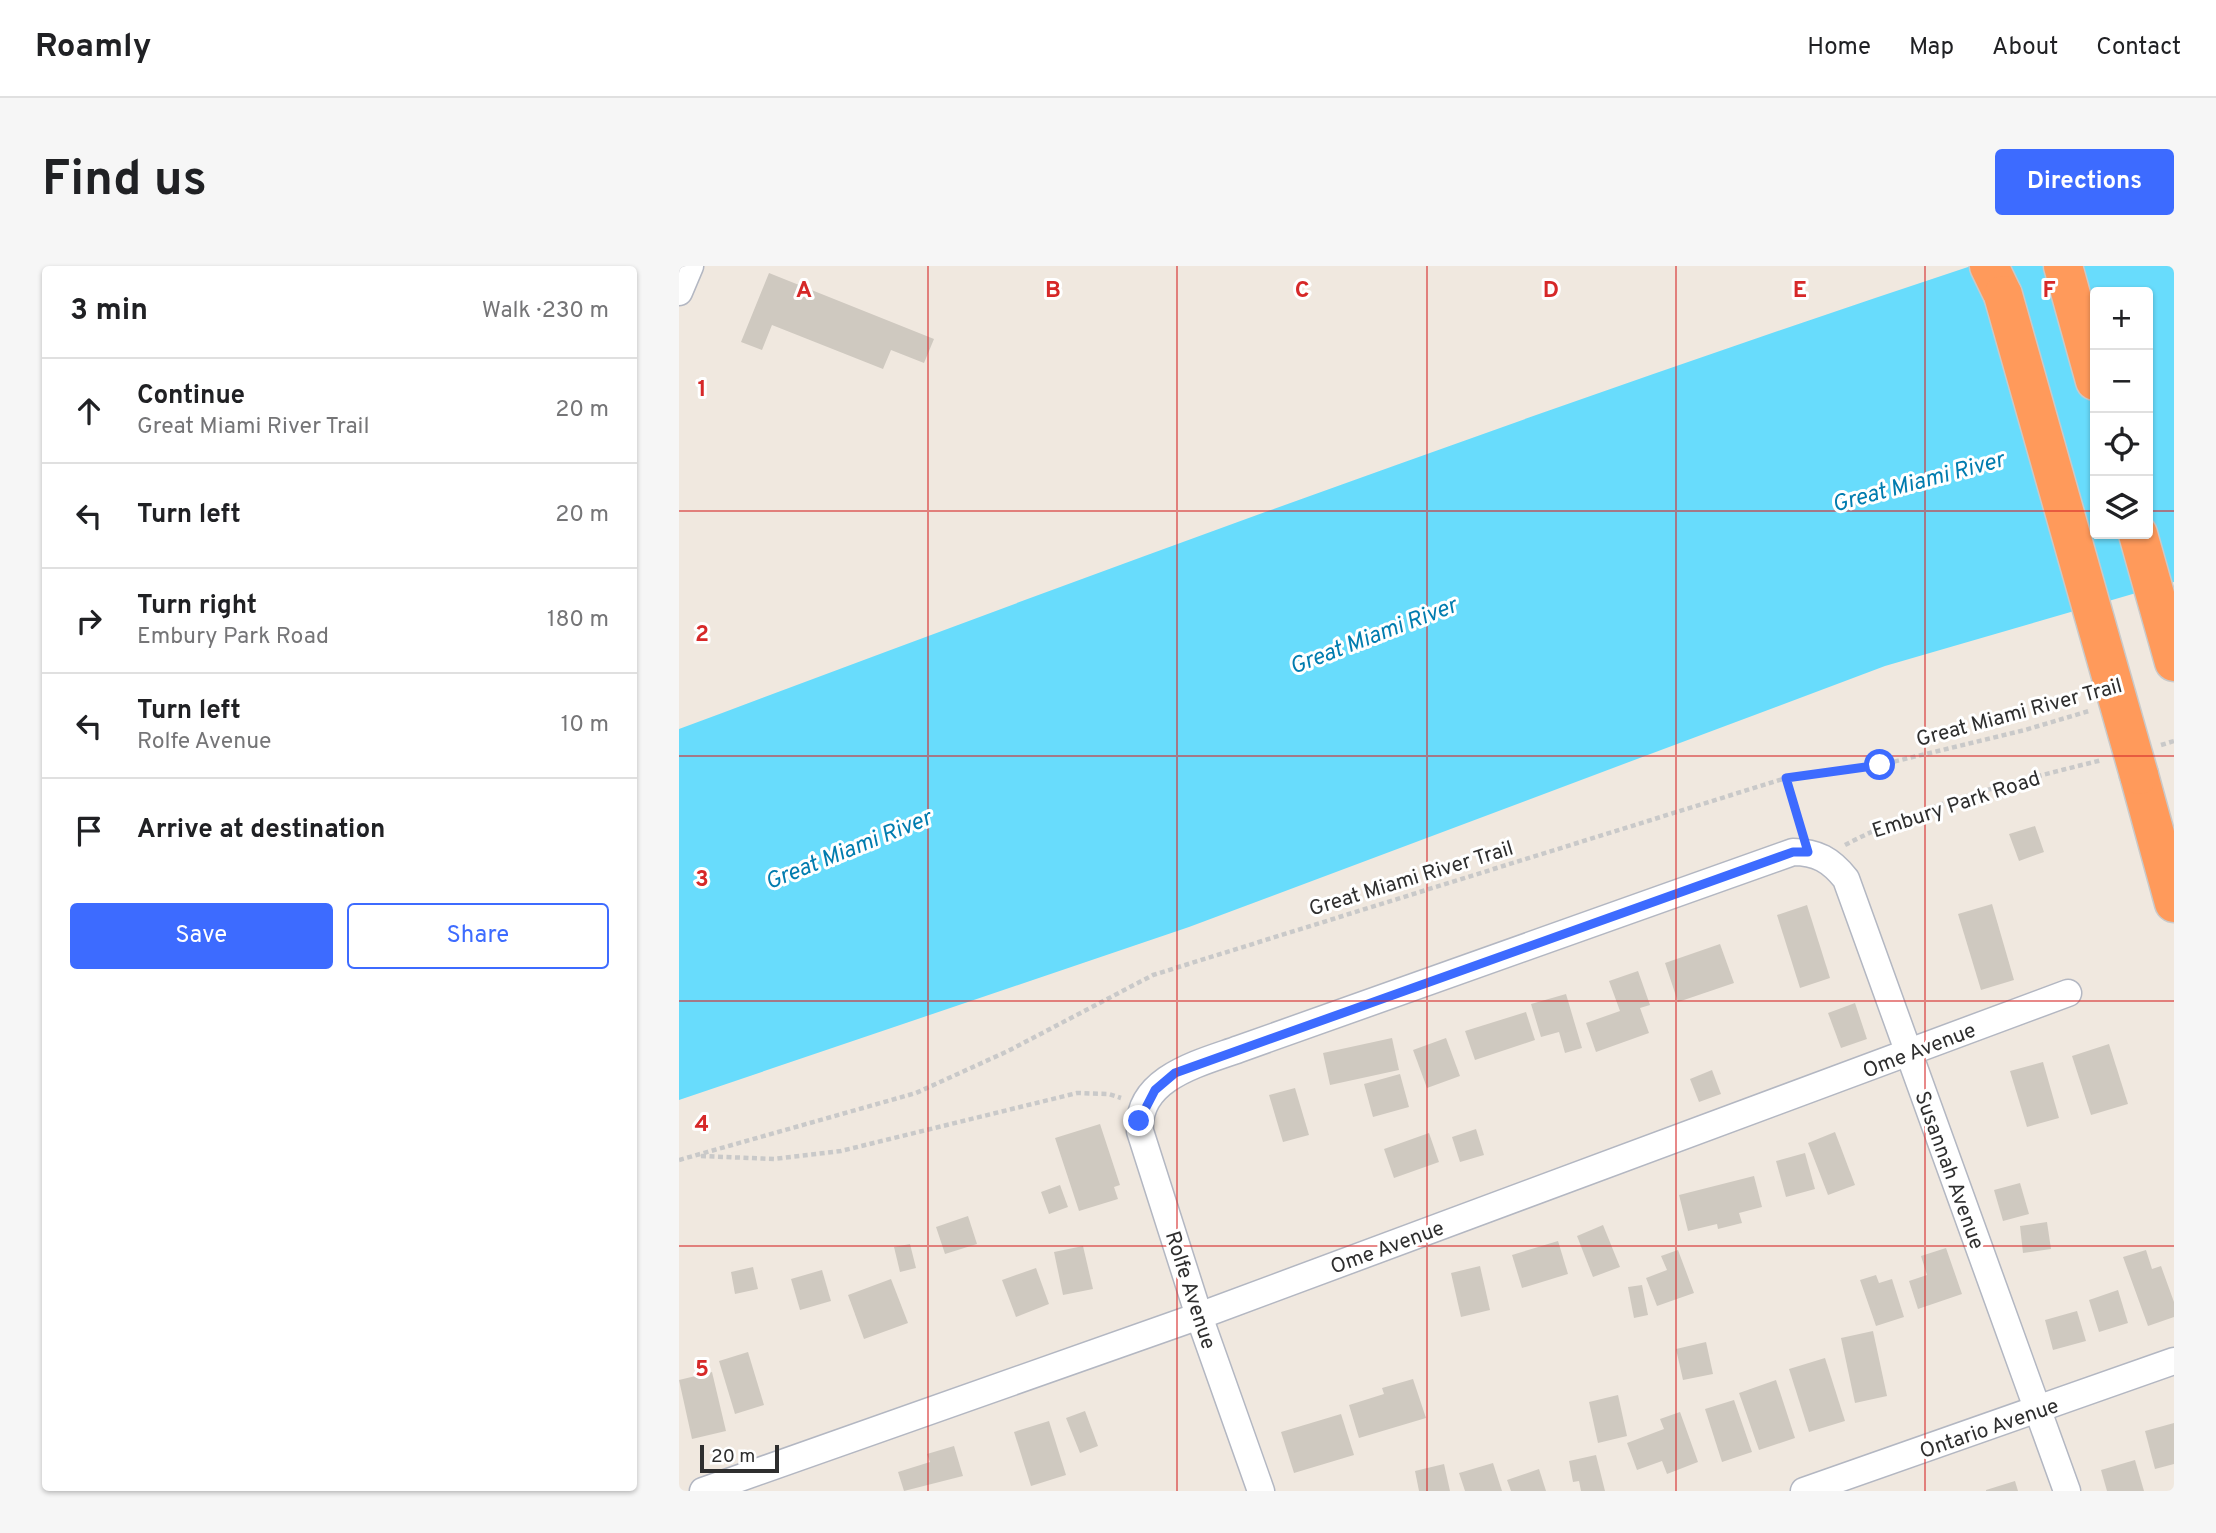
<!DOCTYPE html>
<html lang="en">
<head>
<meta charset="utf-8">
<style>
	:root { --surface:#fff; --page:#f6f6f6; --text:#202124; --muted:#757577; --line:#e0e0e0; --accent:#3d6bff }
	body { margin:0; font-family:Overpass,sans-serif; background:var(--page); color:var(--text) }
	.controls { position:absolute; right:21px; top:21px; display:grid; overflow:hidden; border-radius:7px; box-shadow:0 2px 5px #0004 }
	.controls button { width:63px; height:63px; display:grid; place-items:center; padding:0; border:0; border-bottom:2px solid var(--line); background:var(--surface); color:var(--text); font:35px sans-serif }
	.scale { position:absolute; left:21px; bottom:18px; width:79px; box-sizing:border-box; padding-left:7px; border:4px solid #2e2e2e; border-top:0; font-size:19px; line-height:24px; white-space:nowrap; color:#2e2e2e; -webkit-text-stroke:5px #fff; paint-order:stroke }
	.stop { position:absolute; width:21px; height:21px; margin:-16px; border:5px solid #3d6bff; border-radius:50%; background:#fff }
	.stop.end { background:#3d6bff; border-color:#fff; box-shadow:0 2px 7px #0008 }
	.list { margin:0; padding:0; list-style:none }
	h2 { display:flex; justify-content:space-between; align-items:center; height:91px; margin:0; padding:0 28px; font-size:30px }
	h2 small { font-size:23px; font-weight:400; color:var(--muted) }
	.list li { display:grid; grid-template-columns:46px 1fr auto; gap:21px; align-items:center; box-sizing:border-box; height:105px; padding:0 28px; border-top:2px solid var(--line) }
	.list b { display:block; font-size:26px; white-space:nowrap }
	.list p { margin:0; font-size:23px; white-space:nowrap; color:var(--muted) }
	.list em { font-size:23px; font-style:normal; color:var(--muted) }
	.actions { display:flex; gap:14px; padding:21px 28px }
	.actions a { flex:1; padding:16px 0; border:2px solid var(--accent); border-radius:7px; text-align:center; font-size:24px; color:var(--accent) }
	.actions .main { background:var(--accent); color:#fff }
	.icon { flex:none; width:38px; height:38px; fill:none; stroke:currentColor; stroke-width:2; stroke-linecap:round; stroke-linejoin:round }
	.map { position:relative; flex:none; width:1495px; height:1225px; overflow:hidden; border-radius:7px }
	header { display:flex; align-items:center; gap:42px; box-sizing:border-box; height:98px; padding:0 35px; background:var(--surface); border-bottom:2px solid var(--line) }
	header strong { font-size:33px }
	nav { display:flex; gap:38px; margin-inline-start:auto; font-size:24px }
	.intro { display:flex; align-items:center; justify-content:space-between; box-sizing:border-box; height:168px; padding:0 42px }
	h1 { margin:0; font-size:49px }
	.button { padding:18px 32px; border-radius:7px; background:var(--accent); color:#fff; font-size:24px; font-weight:700 }
	main { display:flex; gap:42px; padding:0 42px }
	aside { flex:1; background:var(--surface); border-radius:7px; box-shadow:0 2px 5px #0004 }
	.map>svg:first-child { display:block }
	.water { fill:#68dcfc; fill-rule:evenodd }
	.building { fill:#cfc9c0 }
	.lines { fill:none; stroke-linecap:round; stroke-linejoin:round }
	.street-casing { stroke:#b3b7c2; stroke-width:29 }
	.highway-casing { stroke:#c9c9c9; stroke-width:41 }
	.path { stroke:#c9c9c9; stroke-width:4.5; stroke-dasharray:5 3.5; stroke-linecap:butt }
	.street { stroke:#fff; stroke-width:26 }
	.highway { stroke:#ff9a5b; stroke-width:38 }
	.highway-bridge-casing { stroke:#c9c9c9; stroke-width:41; stroke-linecap:butt }
	.highway-bridge { stroke:#ff9a5b; stroke-width:38 }
	.route { stroke:#3d6bff; stroke-width:9 }
	.grid { fill:none; stroke:#d62828; stroke-width:2; stroke-opacity:0.55 }
	.labels { text-anchor:middle; stroke-width:6; stroke-linejoin:round; paint-order:stroke }
	.street-label { font-size:21px; fill:#2e2e2e; stroke:#fff }
	.water-label { font-size:23px; font-style:italic; fill:#007caf; stroke:#fff }
	.grid-label { font-size:23px; text-anchor:middle; font-weight:bold; fill:#d62828; stroke:#fff; stroke-width:6; stroke-linejoin:round; paint-order:stroke }
</style>
</head>
<body>
<header>
<strong>Roamly</strong>
<nav><a>Home</a><a>Map</a><a>About</a><a>Contact</a></nav>
</header>
<div class="intro"><h1>Find us</h1><a class="button">Directions</a></div>
<main>
<aside>
<h2>3 min<small>Walk · 230 m</small></h2>
<ul class="list">
<li><svg class="icon" aria-label="ahead" viewBox="0 0 24 24"><path d="M12 20V5M6 11l6-6 6 6"/></svg><div><b>Continue</b><p>Great Miami River Trail</p></div><em>20 m</em></li>
<li><svg class="icon" aria-label="left" viewBox="0 0 24 24"><path d="M17 20v-9H6M10 6l-5 5 5 5"/></svg><div><b>Turn left</b></div><em>20 m</em></li>
<li><svg class="icon" aria-label="right" viewBox="0 0 24 24"><path d="M7 20v-9h11M14 6l5 5-5 5"/></svg><div><b>Turn right</b><p>Embury Park Road</p></div><em>180 m</em></li>
<li><svg class="icon" aria-label="left" viewBox="0 0 24 24"><path d="M17 20v-9H6M10 6l-5 5 5 5"/></svg><div><b>Turn left</b><p>Rolfe Avenue</p></div><em>10 m</em></li>
<li><svg class="icon" aria-label="arrive" viewBox="0 0 24 24"><path d="M6 21V4h12l-3 4 3 4H6"/></svg><div><b>Arrive at destination</b></div></li>
</ul>
<div class="actions"><a class="main">Save</a><a>Share</a></div>
</aside>
<div class="map">
<svg width="1495" height="1225" viewBox="0 0 1495 1225">
	<rect width="100%" height="100%" fill="#f0e8df"/>
	<path class="water" d="M1292,0H1495V316L1206,400L510,661L0,834V463C429,302 858,144 1292,0ZM1416,26H1469V268H1416Z"/>
	<g class="building">
		<path d="M90,7L255,73L245,97L212,84L204,103L93,59L83,84L62,76Z"/>
		<path d="M1356,560L1365,586L1340,595L1330,568Z"/>
		<path d="M1313,638L1335,714L1302,724L1279,648Z"/>
		<path d="M1128,639L1151,712L1121,722L1098,649Z"/>
		<path d="M1041,678L1055,717L999,736L986,697Z"/>
		<path d="M959,705L971,739L961,742L970,767L917,786L907,757L941,745L930,715Z"/>
		<path d="M887,728L903,782L886,787L880,766L862,771L852,738Z"/>
		<path d="M1176,737L1188,773L1162,782L1149,747Z"/>
		<path d="M847,746L856,774L796,794L786,765Z"/>
		<path d="M713,772L720,804L651,819L644,787Z"/>
		<path d="M767,772L781,810L748,822L734,784Z"/>
		<path d="M1430,778L1449,838L1412,849L1393,790Z"/>
		<path d="M1364,796L1380,852L1348,861L1331,805Z"/>
		<path d="M1033,804L1042,828L1020,836L1011,813Z"/>
		<path d="M721,808L730,841L694,851L685,818Z"/>
		<path d="M616,822L630,869L604,876L590,829Z"/>
		<path d="M421,858L441,919L435,921L439,933L400,945L376,872Z"/>
		<path d="M797,863L805,889L781,896L773,871Z"/>
		<path d="M1156,866L1176,919L1149,929L1129,877Z"/>
		<path d="M750,867L760,896L715,912L705,883Z"/>
		<path d="M1126,887L1136,923L1107,931L1097,895Z"/>
		<path d="M1075,910L1083,941L1060,947L1063,957L1039,963L1038,958L1009,965L1000,929Z"/>
		<path d="M1341,917L1350,948L1324,955L1315,924Z"/>
		<path d="M381,919L389,941L370,948L362,926Z"/>
		<path d="M289,950L298,978L266,988L257,961Z"/>
		<path d="M1368,956L1372,983L1344,987L1341,960Z"/>
		<path d="M924,959L941,1001L914,1011L898,970Z"/>
		<path d="M879,975L889,1008L843,1022L833,989Z"/>
		<path d="M231,978L237,1002L221,1006L215,981Z"/>
		<path d="M404,980L414,1023L384,1029L375,986Z"/>
		<path d="M1267,982L1283,1028L1239,1043L1230,1015L1248,1009L1242,990Z"/>
		<path d="M999,984L1015,1027L978,1040L967,1012L988,1004L982,990Z"/>
		<path d="M1467,984L1473,1003L1482,1000L1495,1036V1051L1469,1060L1444,991Z"/>
		<path d="M801,1000L811,1044L782,1051L772,1007Z"/>
		<path d="M74,1001L79,1023L56,1028L52,1006Z"/>
		<path d="M357,1002L370,1038L337,1051L323,1014Z"/>
		<path d="M143,1004L152,1035L121,1044L112,1013Z"/>
		<path d="M1197,1009L1200,1017L1213,1013L1225,1051L1197,1060L1181,1014Z"/>
		<path d="M212,1013L229,1057L185,1073L169,1029Z"/>
		<path d="M963,1019L969,1049L955,1052L949,1021Z"/>
		<path d="M1439,1024L1449,1057L1420,1066L1410,1034Z"/>
		<path d="M1398,1045L1407,1075L1374,1084L1366,1054Z"/>
		<path d="M1194,1065L1208,1130L1176,1137L1162,1072Z"/>
		<path d="M1027,1076L1034,1108L1004,1114L997,1083Z"/>
		<path d="M69,1086L85,1139L56,1148L40,1095Z"/>
		<path d="M1146,1092L1166,1155L1130,1166L1110,1103Z"/>
		<path d="M33,1106L47,1165L13,1173L0,1114Z"/>
		<path d="M734,1113L747,1152L680,1172L670,1139L705,1128L703,1122Z"/>
		<path d="M1097,1114L1116,1172L1080,1184L1060,1127Z"/>
		<path d="M939,1129L948,1170L919,1177L910,1136Z"/>
		<path d="M1055,1134L1073,1186L1043,1196L1026,1143Z"/>
		<path d="M406,1145L419,1180L401,1187L387,1152Z"/>
		<path d="M1001,1146L1019,1196L988,1208L983,1195L958,1204L948,1177L985,1163L981,1153Z"/>
		<path d="M662,1148L675,1189L615,1207L602,1166Z"/>
		<path d="M370,1155L387,1209L352,1220L335,1166Z"/>
		<path d="M1495,1157V1198L1476,1203L1466,1165Z"/>
		<path d="M275,1180L284,1210L225,1225L219,1206L251,1196L248,1188Z"/>
		<path d="M917,1189L926,1225H902L900,1215L894,1216L890,1195Z"/>
		<path d="M1456,1194L1465,1225H1428L1422,1204Z"/>
		<path d="M814,1197L823,1225H786L780,1207Z"/>
		<path d="M765,1198L771,1225H740L736,1205Z"/>
		<path d="M860,1203L867,1225H832L828,1214Z"/>
		<path d="M1336,1215L1339,1225H1307V1224Z"/>
	</g>
	<g class="lines">
		<defs>
			<g id="street">
				<path d="M0,26L11,0"/>
				<path d="M24,1225L520,1050L1389,727"/>
				<path d="M582,1225L520,1050L461,865C457,812 521,797 560,783L1114,586C1138,586 1152,594 1167,613L1388,1225"/>
				<path d="M1125,1225L1495,1095"/>
			</g>
			<g id="highway">
				<path d="M1310,0L1324,29"/>
				<path d="M1384,0L1416,115"/>
				<path d="M1459,268L1495,396"/>
				<path d="M1460,509L1495,637"/>
			</g>
		</defs>
		<use href="#street" class="street-casing"/>
		<use href="#highway" class="highway-casing"/>
		<g class="path">
			<path d="M1482,479L1495,475"/>
			<path d="M1107,512L1121,561"/>
			<path d="M1166,579C1246,537 1335,516 1423,494"/>
			<path d="M22,890L95,893L162,885L398,827L430,828L442,832"/>
			<path d="M0,894L237,827L329,785L474,709L1107,512L1201,499L1346,464L1410,445"/>
		</g>
		<use href="#street" class="street"/>
		<use href="#highway" class="highway"/>
		<defs>
			<path id="highway-bridge" d="M1324,29L1460,509"/>
		</defs>
		<use href="#highway-bridge" class="highway-bridge-casing"/>
		<use href="#highway-bridge" class="highway-bridge"/>
	</g>
	<g class="lines">
		<path class="route" d="M460,855L476,824L496,807L1114,586H1129L1107,512L1201,499"/>
	</g>
	<path class="grid" d="M249,0V1225M498,0V1225M748,0V1225M997,0V1225M1246,0V1225M0,245H1416M1469,245H1495M0,490H1495M0,735H1495M0,980H1495"/>
	<g class="labels">
		<g class="street-label">
			<text transform="translate(1340 446) rotate(-15)" y="7">Great Miami River Trail</text>
			<text transform="translate(1277 538) rotate(-18)" y="7">Embury Park Road</text>
			<text transform="translate(732 612) rotate(-17)" y="7">Great Miami River Trail</text>
			<text transform="translate(1240 784) rotate(-21)" y="7">Ome Avenue</text>
			<text transform="translate(1271 904) rotate(70)" y="7">Susannah Avenue</text>
			<text transform="translate(708 981) rotate(-20)" y="7">Ome Avenue</text>
			<text transform="translate(512 1024) rotate(72)" y="7">Rolfe Avenue</text>
			<text transform="translate(1310 1162) rotate(-19)" y="7">Ontario Avenue</text>
		</g>
		<g class="water-label">
			<text transform="translate(1239 215) rotate(-15)" y="8">Great Miami River</text>
			<text transform="translate(694 369) rotate(-21)" y="8">Great Miami River</text>
			<text transform="translate(169 583) rotate(-22)" y="8">Great Miami River</text>
		</g>
	</g>
	<g class="grid-label">
		<text x="125" y="31">A</text>
		<text x="374" y="31">B</text>
		<text x="623" y="31">C</text>
		<text x="872" y="31">D</text>
		<text x="1121" y="31">E</text>
		<text x="1370" y="31">F</text>
		<text x="23" y="130">1</text>
		<text x="23" y="375">2</text>
		<text x="23" y="620">3</text>
		<text x="23" y="865">4</text>
		<text x="23" y="1110">5</text>
	</g>
</svg>
<div class="controls">
<button>+</button>
<button>−</button>
<button><svg class="icon" aria-label="locate" viewBox="0 0 24 24"><circle cx="12" cy="12" r="6"/><path d="M12 2v4M12 18v4M2 12h4M18 12h4"/></svg></button>
<button><svg class="icon" aria-label="layers" viewBox="0 0 24 24"><path d="M12 4l9 5-9 5-9-5zM3 14l9 5 9-5"/></svg></button>
</div>
<div class="scale">20 m</div>
<div class="stop" style="left:1201px;top:499px"></div>
<div class="stop end" style="left:460px;top:855px"></div>
</div>
</main>
</body>
</html>
